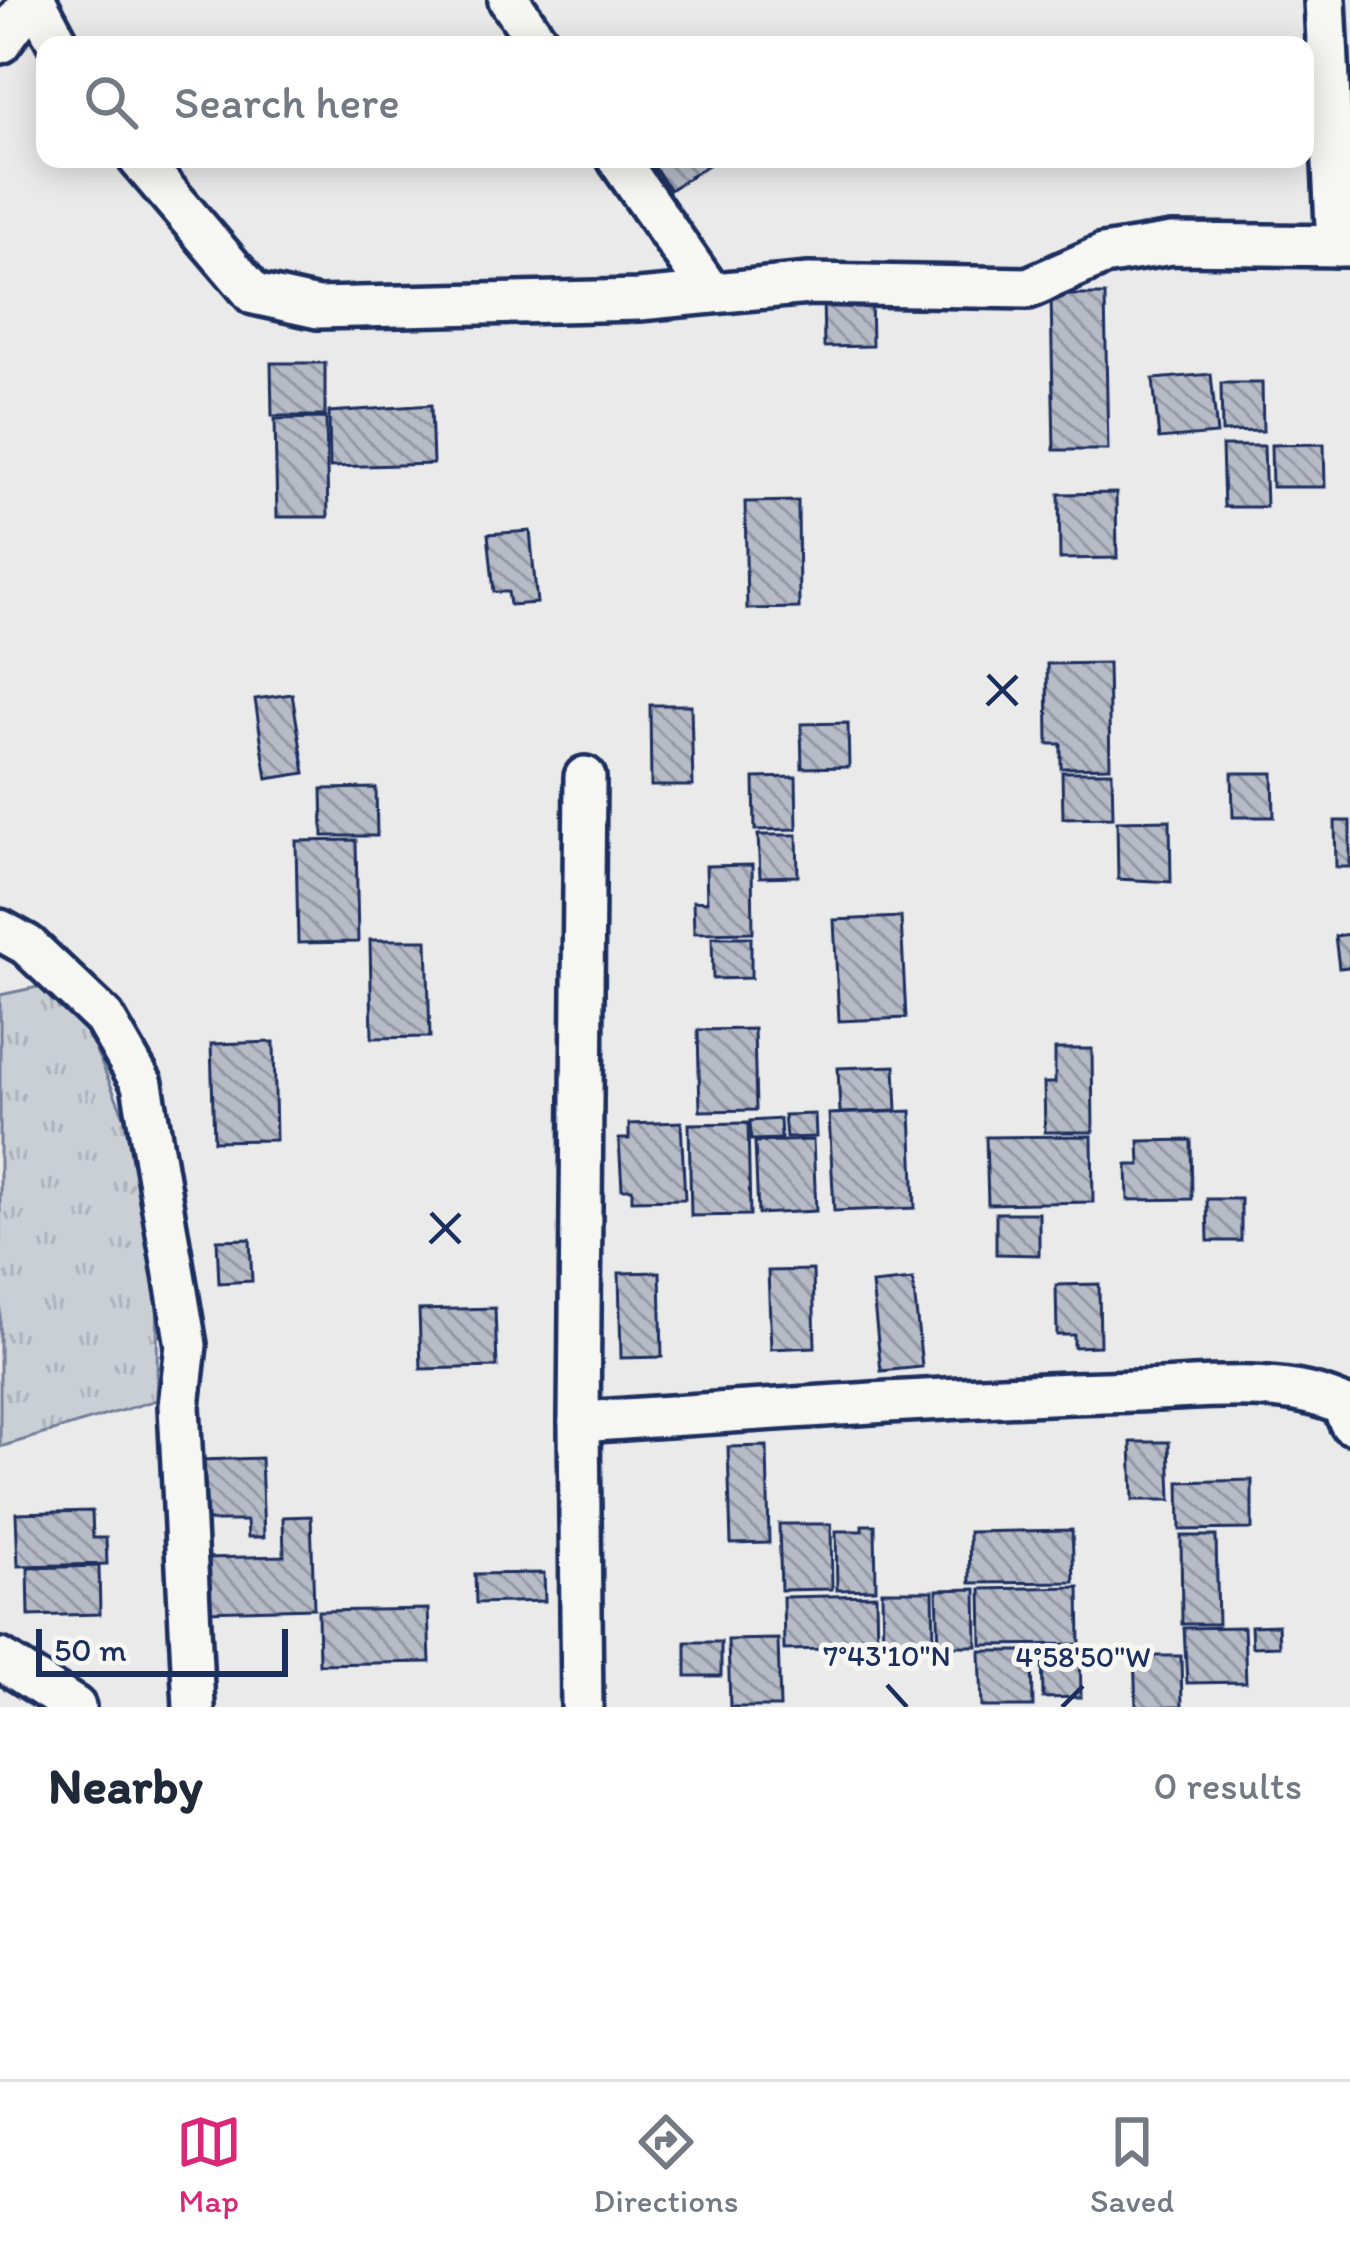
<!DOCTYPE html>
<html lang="en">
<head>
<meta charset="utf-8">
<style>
	:root { --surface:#fff; --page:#f6f6f7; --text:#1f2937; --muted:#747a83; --line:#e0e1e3; --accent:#db2777 }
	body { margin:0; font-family:Itim,sans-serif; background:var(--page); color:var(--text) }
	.scale { position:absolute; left:36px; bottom:30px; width:252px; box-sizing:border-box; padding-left:12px; border:6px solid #1b2f5e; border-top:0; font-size:33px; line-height:42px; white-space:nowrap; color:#1b2f5e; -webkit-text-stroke:9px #f6f6f2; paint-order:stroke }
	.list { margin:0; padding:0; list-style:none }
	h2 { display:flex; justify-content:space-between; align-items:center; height:156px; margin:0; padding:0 48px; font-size:51px }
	h2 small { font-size:39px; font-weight:400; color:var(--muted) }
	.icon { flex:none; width:66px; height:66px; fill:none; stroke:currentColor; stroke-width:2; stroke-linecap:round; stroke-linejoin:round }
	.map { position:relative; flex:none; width:1350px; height:1707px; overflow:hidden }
	.search { position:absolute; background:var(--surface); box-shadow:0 6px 30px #0003; left:36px; right:36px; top:36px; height:132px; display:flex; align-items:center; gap:30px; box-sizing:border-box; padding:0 42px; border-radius:24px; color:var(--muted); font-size:45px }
	.sheet { height:372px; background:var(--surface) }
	nav { display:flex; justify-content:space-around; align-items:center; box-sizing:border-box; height:168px; border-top:3px solid var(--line); background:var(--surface); font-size:33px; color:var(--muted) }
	nav a { display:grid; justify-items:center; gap:6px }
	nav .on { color:var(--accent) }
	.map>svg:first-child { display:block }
	.grass { fill:url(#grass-tufts); stroke:#727e9a; stroke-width:3 }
	.building { fill:url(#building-back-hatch); stroke:#1b2f5e; stroke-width:3 }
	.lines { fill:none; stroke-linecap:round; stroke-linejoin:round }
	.minor-casing { stroke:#1b2f5e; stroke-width:48 }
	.minor { stroke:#f6f6f2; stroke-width:39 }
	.ticks { fill:none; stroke:#1b2f5e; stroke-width:4.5 }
	.ticks-label { font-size:30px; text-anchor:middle; fill:#1b2f5e; stroke:#f6f6f2; stroke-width:10; stroke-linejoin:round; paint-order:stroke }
</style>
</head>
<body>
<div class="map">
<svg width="1350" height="1707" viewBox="0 0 1350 1707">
	<defs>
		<pattern id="grass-tufts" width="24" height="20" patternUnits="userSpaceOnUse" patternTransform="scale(3)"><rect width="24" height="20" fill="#caced5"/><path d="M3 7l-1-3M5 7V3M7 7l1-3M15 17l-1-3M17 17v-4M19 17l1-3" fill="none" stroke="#adb1b9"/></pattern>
		<pattern id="building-back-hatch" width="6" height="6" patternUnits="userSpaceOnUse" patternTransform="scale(3)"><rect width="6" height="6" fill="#b6bbc6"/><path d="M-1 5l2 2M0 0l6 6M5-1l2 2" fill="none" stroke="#9398a4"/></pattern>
	</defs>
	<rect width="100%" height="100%" fill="#e9eae9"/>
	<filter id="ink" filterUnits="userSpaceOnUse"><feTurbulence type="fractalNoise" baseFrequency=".00833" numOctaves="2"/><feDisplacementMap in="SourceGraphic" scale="24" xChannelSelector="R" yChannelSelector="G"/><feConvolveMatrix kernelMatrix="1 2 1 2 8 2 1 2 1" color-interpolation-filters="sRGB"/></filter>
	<g filter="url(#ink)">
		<path class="grass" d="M66,981L158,1195L157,1400L0,1447V995Z"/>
		<g class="building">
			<path d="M649,159H717L670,190Z"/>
			<path d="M823,295H871L872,346L824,347Z"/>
			<path d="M1051,295H1105L1108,450H1054Z"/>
			<path d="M271,363H325V416H272Z"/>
			<path d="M1211,374L1217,434L1159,439L1153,379Z"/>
			<path d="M1221,383H1262L1263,431L1222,432Z"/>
			<path d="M431,405L433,464L330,467L329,412Z"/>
			<path d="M326,418L328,517H277L275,419Z"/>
			<path d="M1324,444L1325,487H1272L1271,445Z"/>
			<path d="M1222,446H1264L1266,507H1224Z"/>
			<path d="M1116,493L1117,558L1060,559L1059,494Z"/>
			<path d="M798,501L799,608L747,609L745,502Z"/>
			<path d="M530,531L537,603L510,605L508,592H494L488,534Z"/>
			<path d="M1108,663L1110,767L1061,768V744H1048L1047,664Z"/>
			<path d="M292,694L305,773L267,779L255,699Z"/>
			<path d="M650,705H691L693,786H651Z"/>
			<path d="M848,723L849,767L802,768L801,724Z"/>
			<path d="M1062,772H1112L1113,817L1063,818Z"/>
			<path d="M1232,773H1273L1274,817H1233Z"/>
			<path d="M796,777L797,829L755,830L754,778Z"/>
			<path d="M376,788L377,836H323L322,789Z"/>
			<path d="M1170,820L1171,882L1118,879L1117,821Z"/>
			<path d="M1335,821H1350V867H1336Z"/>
			<path d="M758,835H797L798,876L760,877Z"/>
			<path d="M356,840L358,942L298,943L296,841Z"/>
			<path d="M752,865L753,932L694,933L693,901L707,902L706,866Z"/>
			<path d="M901,917L906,1018L839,1021L834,920Z"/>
			<path d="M1350,934V967L1339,968L1335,936Z"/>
			<path d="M712,937H751V978L713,979Z"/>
			<path d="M370,940H427L430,1037L372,1038Z"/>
			<path d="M754,1029L756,1110L700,1111L698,1030Z"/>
			<path d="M274,1042L276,1140L214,1141L211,1044Z"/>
			<path d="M1055,1049H1092L1093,1132H1045L1044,1083H1055Z"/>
			<path d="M895,1066L897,1111L840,1113L838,1068Z"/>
			<path d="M911,1111L915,1208L834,1211L829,1114Z"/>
			<path d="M815,1114L816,1137L786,1138L784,1115Z"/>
			<path d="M780,1119L781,1139L751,1140L750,1121Z"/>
			<path d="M681,1122L685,1199L632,1200V1189H622L619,1139H629V1124Z"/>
			<path d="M748,1123L750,1215L691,1216L689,1124Z"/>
			<path d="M1092,1136L1093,1202L988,1204L986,1137Z"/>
			<path d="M813,1140L816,1211L758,1214L755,1142Z"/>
			<path d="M1191,1140L1192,1199L1128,1200L1127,1165H1140L1139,1141Z"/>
			<path d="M1207,1199H1241V1241H1208Z"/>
			<path d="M996,1213H1039V1255L996,1254Z"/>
			<path d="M250,1239L252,1281L219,1283L217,1240Z"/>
			<path d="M813,1270L815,1347L771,1349L768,1271Z"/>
			<path d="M660,1272L662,1357L621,1358L619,1273Z"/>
			<path d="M913,1280L922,1367L881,1371L872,1284Z"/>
			<path d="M1099,1284L1100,1346L1074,1347V1335H1057L1056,1285Z"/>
			<path d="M495,1308L497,1367L421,1369L419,1310Z"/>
			<path d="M1131,1442H1169L1171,1500H1133Z"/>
			<path d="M767,1446L769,1543L731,1544L728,1447Z"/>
			<path d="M261,1458L264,1537H248L247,1521H203L201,1460Z"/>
			<path d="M1252,1480V1529L1180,1530L1179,1482Z"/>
			<path d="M92,1511L93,1538H106L107,1564L18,1566L16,1513Z"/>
			<path d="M311,1516L314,1608L206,1611L205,1558L284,1556L283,1517Z"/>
			<path d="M779,1524H831L832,1589L781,1590Z"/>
			<path d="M862,1525H875L876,1589L837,1590L836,1531H862Z"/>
			<path d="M1072,1530L1074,1582L970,1583L969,1532Z"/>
			<path d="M1181,1536H1216L1218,1624H1182Z"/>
			<path d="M99,1566L100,1614L29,1616L28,1568Z"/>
			<path d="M544,1573L545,1601L476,1603L475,1574Z"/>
			<path d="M1079,1587L1080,1644L982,1645L981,1589Z"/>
			<path d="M976,1589L977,1646H939L937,1590Z"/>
			<path d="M882,1591H933L934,1646L883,1647Z"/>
			<path d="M876,1595L877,1648L784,1650L783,1597Z"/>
			<path d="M428,1609L430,1662L319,1664L318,1611Z"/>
			<path d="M1278,1625L1279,1646L1252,1647L1251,1626Z"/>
			<path d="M1244,1627L1246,1682L1187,1683L1184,1628Z"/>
			<path d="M778,1639L780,1707H730L728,1640Z"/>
			<rect x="686" y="1642" width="35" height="34"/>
			<path d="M1042,1650H1080L1081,1697L1043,1698Z"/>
			<path d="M980,1651H1032L1033,1707H982Z"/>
			<path d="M1134,1656H1181L1182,1707H1136Z"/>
		</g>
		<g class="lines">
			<defs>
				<g id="minor">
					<path d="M35,0L59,45"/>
					<path d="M509,0L540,45"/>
					<path d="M1325,0L1337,246"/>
					<path d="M0,43L32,0"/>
					<path d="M139,159L254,294L318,308L639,300L809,284L1028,288L1103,255L1172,244L1350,246"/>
					<path d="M618,159L711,293"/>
					<path d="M0,930L27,945L104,1018L142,1084L186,1345L179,1406L194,1707"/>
					<path d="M579,1422C764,1410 949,1396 1135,1391C1201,1389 1281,1377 1342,1405L1350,1423"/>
					<path d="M0,1659L75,1707"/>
					<path d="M582,1707L579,1422L585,777"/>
				</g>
			</defs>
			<use href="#minor" class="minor-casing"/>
			<use href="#minor" class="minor"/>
		</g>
	</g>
	<path class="ticks" d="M988,675L1017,705M987,705L1017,676M431,1213L460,1243M430,1243L460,1214M887,1685L907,1707M1062,1707L1083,1686"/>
	<g class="ticks-label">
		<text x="887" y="1666">7°43'10"N</text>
		<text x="1083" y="1667">4°58'50"W</text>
	</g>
</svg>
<div class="scale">50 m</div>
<div class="search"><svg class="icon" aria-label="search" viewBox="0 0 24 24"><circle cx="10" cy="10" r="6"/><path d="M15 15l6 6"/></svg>Search here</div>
</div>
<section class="sheet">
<h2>Nearby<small>0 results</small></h2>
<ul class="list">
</ul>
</section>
<nav>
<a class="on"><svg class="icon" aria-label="map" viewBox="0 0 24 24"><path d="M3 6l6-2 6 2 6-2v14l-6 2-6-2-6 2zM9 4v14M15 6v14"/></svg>Map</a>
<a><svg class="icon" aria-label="directions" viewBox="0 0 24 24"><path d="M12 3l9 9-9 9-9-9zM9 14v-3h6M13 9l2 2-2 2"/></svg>Directions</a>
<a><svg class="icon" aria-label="saved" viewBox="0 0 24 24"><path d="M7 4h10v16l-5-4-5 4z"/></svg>Saved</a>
</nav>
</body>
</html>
